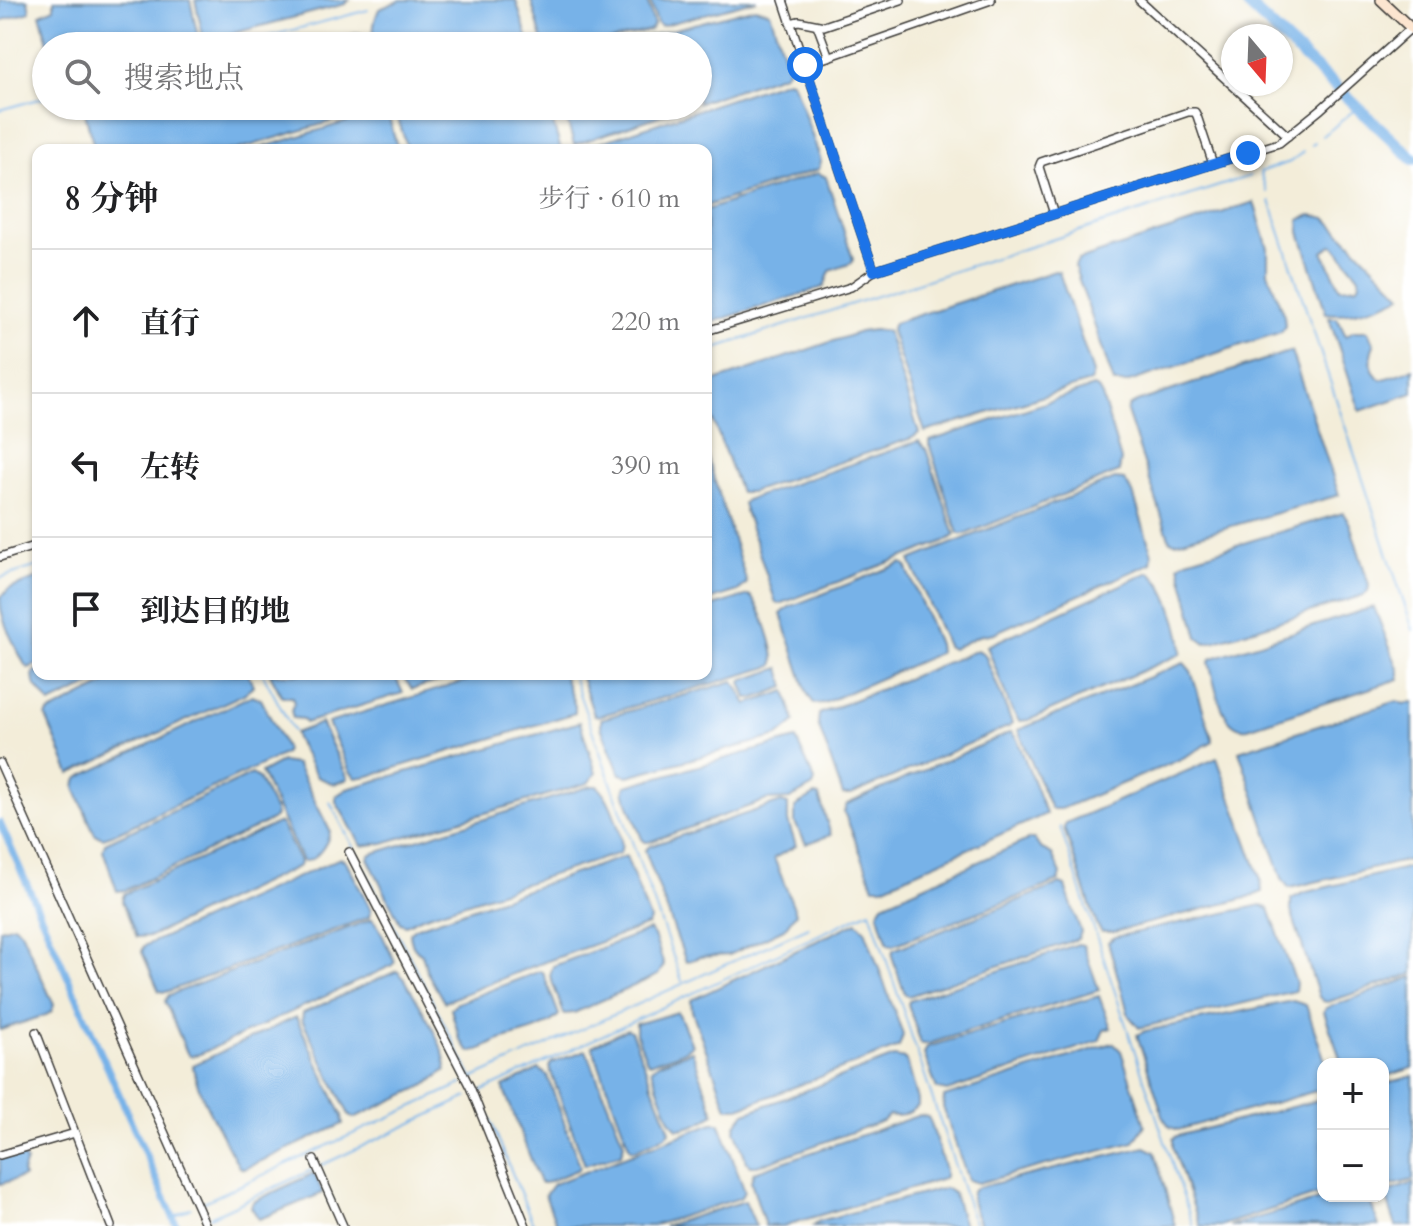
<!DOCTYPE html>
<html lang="zh">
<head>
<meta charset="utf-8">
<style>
	:root { --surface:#fff; --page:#f2f2f2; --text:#202124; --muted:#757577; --line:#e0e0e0 }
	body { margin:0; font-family:Cardo,"Noto Serif SC",serif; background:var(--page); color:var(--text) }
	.controls { position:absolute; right:24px; bottom:24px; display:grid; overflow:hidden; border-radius:16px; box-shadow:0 2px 6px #0004 }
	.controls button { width:72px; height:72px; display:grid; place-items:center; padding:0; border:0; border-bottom:2px solid var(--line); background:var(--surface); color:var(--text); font:40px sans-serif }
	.compass { position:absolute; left:1221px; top:24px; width:72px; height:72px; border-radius:50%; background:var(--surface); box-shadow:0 2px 6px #0004; rotate:161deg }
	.stop { position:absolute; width:24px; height:24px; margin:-18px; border:6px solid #1a73e8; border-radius:50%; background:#fff }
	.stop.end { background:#1a73e8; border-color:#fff; box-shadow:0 2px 8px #0008 }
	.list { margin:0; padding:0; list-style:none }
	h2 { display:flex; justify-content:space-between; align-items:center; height:104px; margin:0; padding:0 32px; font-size:34px }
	h2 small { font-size:26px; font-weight:400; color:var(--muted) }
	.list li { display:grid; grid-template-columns:52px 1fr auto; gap:24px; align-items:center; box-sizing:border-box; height:144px; padding:0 32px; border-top:2px solid var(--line) }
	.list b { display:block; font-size:30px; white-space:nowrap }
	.list em { font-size:26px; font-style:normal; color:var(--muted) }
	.icon { flex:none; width:44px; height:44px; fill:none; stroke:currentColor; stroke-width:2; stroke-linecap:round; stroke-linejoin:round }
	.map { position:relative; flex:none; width:1413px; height:1226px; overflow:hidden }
	.search { position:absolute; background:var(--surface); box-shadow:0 2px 6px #0004; left:32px; top:32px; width:680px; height:88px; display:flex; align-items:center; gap:20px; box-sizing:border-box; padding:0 28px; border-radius:44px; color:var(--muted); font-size:30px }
	.panel { position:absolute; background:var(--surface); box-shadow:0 2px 6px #0004; left:32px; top:144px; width:680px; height:536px; border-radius:16px }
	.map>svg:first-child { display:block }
	.water { fill:#77b2e8; stroke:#4a6782; stroke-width:2; fill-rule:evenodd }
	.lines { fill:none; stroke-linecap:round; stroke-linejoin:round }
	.stream { stroke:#77b2e8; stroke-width:2 }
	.canal { stroke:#77b2e8; stroke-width:7 }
	.river { stroke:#77b2e8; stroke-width:12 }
	.minor-casing { stroke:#3c3b38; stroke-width:10 }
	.secondary-casing { stroke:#3c3b38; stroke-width:12 }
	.minor { stroke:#fff; stroke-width:7 }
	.secondary { stroke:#fce5d0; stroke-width:9 }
	.route { stroke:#1a73e8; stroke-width:10 }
</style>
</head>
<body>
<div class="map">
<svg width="1413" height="1226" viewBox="0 0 1413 1226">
	<rect width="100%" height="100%" fill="#fff"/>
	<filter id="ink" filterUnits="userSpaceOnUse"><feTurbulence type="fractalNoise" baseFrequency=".0125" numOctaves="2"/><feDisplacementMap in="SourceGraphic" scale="16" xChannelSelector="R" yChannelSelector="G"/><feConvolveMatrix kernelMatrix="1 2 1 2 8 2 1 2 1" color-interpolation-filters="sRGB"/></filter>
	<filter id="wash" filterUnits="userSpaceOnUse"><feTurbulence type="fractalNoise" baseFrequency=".006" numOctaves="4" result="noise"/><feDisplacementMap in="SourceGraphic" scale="32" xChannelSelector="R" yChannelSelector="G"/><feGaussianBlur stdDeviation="1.8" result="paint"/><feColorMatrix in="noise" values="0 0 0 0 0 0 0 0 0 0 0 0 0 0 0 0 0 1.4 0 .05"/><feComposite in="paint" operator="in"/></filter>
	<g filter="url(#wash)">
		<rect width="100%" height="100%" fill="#f3edd9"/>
		<g class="water">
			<path d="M0,0H28L30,12L0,21Z"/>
			<path d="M54,0H190L198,37L196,41L179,46H49L40,14L54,8Z"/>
			<path d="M195,0H349L345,4L204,41Z"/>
			<path d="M401,0H516L530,46H376C372,31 373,23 379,9Z"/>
			<path d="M531,0H647L654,25L650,30L588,46H544Z"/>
			<path d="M650,0H757L661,26L657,23Z"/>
			<path d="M755,8L770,12L788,69L784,74L698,103V46H610Z"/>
			<path d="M359,33L365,36L368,46H303Z"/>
			<path d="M787,80L791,81L796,90L821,161L819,169L706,206V150H578Z"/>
			<path d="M83,106H383L236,150H95Z"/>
			<path d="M394,106H548L561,150H408Z"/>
			<path d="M563,106H688L574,145Z"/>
			<path d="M382,111L389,118L398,150H254Z"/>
			<path d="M818,173L826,177L853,259L852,263L830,271L824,287L706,324V210Z"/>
			<path d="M1254,202L1268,248V272L1284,316L1285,326L1281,332L1126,383H1114L1077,274L1075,266L1078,260Z"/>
			<path d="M1311,215L1326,218L1402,295C1384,306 1347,317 1326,313L1300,232L1299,220ZM1331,245L1335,246L1359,277L1360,282L1358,286L1340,288L1323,252Z"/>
			<path d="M1055,271L1059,272L1093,373L1090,382L925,432L891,331L894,323Z"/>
			<path d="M1329,318H1337L1346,336L1353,331H1368L1374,345C1368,357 1371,372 1381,380L1413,369V393L1360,411Z"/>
			<path d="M874,330L887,331L919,433L912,438L751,492H740L706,402V384L860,332Z"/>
			<path d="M1291,351L1339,495L1176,542L1170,541L1127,412L1129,406L1137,402Z"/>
			<path d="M1093,387L1098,389L1102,396L1121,460L1119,472L966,534H958L930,447V441Z"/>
			<path d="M919,441L926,449L955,535L948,540L780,604L776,603L745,511L743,503L746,500Z"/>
			<path d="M706,453L747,583L738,591L706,601Z"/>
			<path d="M1115,479L1124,480L1133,493L1152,554L1151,563L994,633L978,636L952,649L947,646L910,560Z"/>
			<path d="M1343,513L1350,524L1369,585L1368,591L1364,595L1216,641L1206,643L1198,637L1179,565L1187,560Z"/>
			<path d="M902,563L906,566L938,644L939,653L824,703L814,704L807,693L781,614L789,607Z"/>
			<path d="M1149,572C1165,579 1185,637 1181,654L1029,720L1019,721L1011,709L987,646Z"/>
			<path d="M38,578V664L28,668L25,665C15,645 0,621 0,598L9,589Z"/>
			<path d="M749,595C760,602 778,655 773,666L599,716L594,715L580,674H706V608Z"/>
			<path d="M1374,607L1399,671V679L1248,728C1221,733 1215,683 1209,662L1212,658Z"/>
			<path d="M978,650L985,655L1012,723L1010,726L851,795H843L818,724L819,714Z"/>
			<path d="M1184,663L1191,671L1213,741L1181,759L1061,809H1051L1018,730Z"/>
			<path d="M780,668L785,687L755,698H747L741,682L744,680Z"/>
			<path d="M38,669V674H115L50,704L34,683L33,673Z"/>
			<path d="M125,674H248L253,686L244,694L70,774L46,717L48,713Z"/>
			<path d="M270,674H394L403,693L305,723L303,719L293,718L291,710L294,703L292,697H282Z"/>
			<path d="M401,674H464L412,689Z"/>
			<path d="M488,674H563L575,706V713L369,776L356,778L350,772L328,723Z"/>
			<path d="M734,681L747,704L786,691L795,722L778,736L628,776L620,774L601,727V719Z"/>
			<path d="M252,695L261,699L284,745L286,750L284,754L112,835L103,838L95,835L75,788L76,781L80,777Z"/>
			<path d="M1397,701L1404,704L1413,702V859L1289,888L1282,878L1239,751Z"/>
			<path d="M580,722L596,773L588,783L383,843L362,846L336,802V796L347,789Z"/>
			<path d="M321,723L348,778L346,780L334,784L317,777L296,739L295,733Z"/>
			<path d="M1011,732L1017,739L1046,814L883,887H874L844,812L847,804Z"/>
			<path d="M796,739L815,781L813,786L790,799L767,800L649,842H645L642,839L624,792L626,786Z"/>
			<path d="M1217,758L1261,880L1262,892L1250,897L1114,932H1102L1097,925L1064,828L1066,823Z"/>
			<path d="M281,762L296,764L330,831C328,843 316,863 302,861L261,773Z"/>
			<path d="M252,774L258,778L275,811L276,816L272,820L126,890L117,891L103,850L105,843Z"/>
			<path d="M591,786H597C609,795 626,840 620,853L422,917L406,925L400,923L368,858L371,854Z"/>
			<path d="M815,795L819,796L831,835L806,844L795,823V807Z"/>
			<path d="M781,802L788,804V821L796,846L774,858L796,913L784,929L729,955L700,957L686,962L645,850L650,846Z"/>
			<path d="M278,823L281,824L300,862L299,866L151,936L137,937L122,901L124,894Z"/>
			<path d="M1030,839H1034L1040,848L1052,854L1061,874L1059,881L894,945L888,944L878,912L883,904Z"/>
			<path d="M626,856L650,920L648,925L528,968L444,1002L427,972L422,954C413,949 410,942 410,932L415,928Z"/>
			<path d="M340,858L346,861L371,910L369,917L166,992L159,991L142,952L144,946Z"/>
			<path d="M1413,866V974L1328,1002L1323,1001L1319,997L1291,911V899L1303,893Z"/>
			<path d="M1060,884L1065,886L1081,932L1078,939L909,996L905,995L892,956L893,950Z"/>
			<path d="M1261,905L1269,909L1296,983L1295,991L1139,1028L1129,1016L1108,942L1115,937Z"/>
			<path d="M372,919L378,926L395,962L391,966L200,1054L191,1056L187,1053L165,1001L169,995Z"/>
			<path d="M857,922L865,930L903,1035L899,1047L739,1108H727L692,1011L691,1000Z"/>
			<path d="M14,925L21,931L54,1005L51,1012L46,1015L0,1030V929Z"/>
			<path d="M649,930L654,936L664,965L658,975L574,1013L564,1014L550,976L553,966Z"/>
			<path d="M1078,944L1083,945L1099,990L928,1044H921L908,1004L909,1001Z"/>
			<path d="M397,971L405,979C417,1003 446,1043 446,1070L426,1085L354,1118L350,1117L302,1020L303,1013Z"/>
			<path d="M540,971L543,973L559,1015C543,1031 519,1034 500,1040C489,1044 482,1051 470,1052L460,1040L451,1009L457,1003Z"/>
			<path d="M1413,977V1068L1383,1077V1064H1342L1324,1012L1326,1008Z"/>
			<path d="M1099,996L1111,1028L1104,1030L1099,1041L947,1091L937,1089L924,1054L927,1047Z"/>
			<path d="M1293,1001L1306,1005L1326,1064H1323V1089L1178,1130L1170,1127L1164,1119L1137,1035L1145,1031Z"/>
			<path d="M678,1012L692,1045C682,1055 663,1058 650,1063L647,1061L636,1034V1024Z"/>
			<path d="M296,1017L342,1115L343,1124L244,1169L239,1167C226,1141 195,1092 193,1065Z"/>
			<path d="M627,1029L631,1031L670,1131L666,1136L635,1150L630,1149L592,1046Z"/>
			<path d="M1113,1043L1121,1051L1145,1125L1134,1142L978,1183L968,1180L943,1107L944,1097Z"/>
			<path d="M586,1050L624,1144L621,1154L585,1165L549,1067L551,1063Z"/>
			<path d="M692,1051L714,1113C707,1121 688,1129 677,1129L670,1120L651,1069L660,1063Z"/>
			<path d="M894,1057L905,1059L908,1065L918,1100V1106C910,1114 899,1118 889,1115L883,1121L757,1166H751L747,1162L735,1130L736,1125L745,1113Z"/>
			<path d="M539,1069L547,1075L580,1166L579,1169L545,1183H540L503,1087Z"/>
			<path d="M1413,1076V1180L1386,1187L1383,1185V1084Z"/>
			<path d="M1323,1099V1193L1220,1226H1200L1173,1148V1139L1177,1136Z"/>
			<path d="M920,1115L928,1117L931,1123L945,1170V1177L940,1180L783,1226H765L751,1181L754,1172Z"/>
			<path d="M713,1123H719L721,1127L745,1192L740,1198L652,1226H557L545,1195L553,1184Z"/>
			<path d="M1145,1147L1155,1152L1175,1226H980L971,1198L972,1191L976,1188Z"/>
			<path d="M20,1152L26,1161L22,1173L24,1177L0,1184V1158Z"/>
			<path d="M314,1173L323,1193L267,1216L259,1219L251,1207L253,1202Z"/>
			<path d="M1413,1183V1226H1396L1385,1193Z"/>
			<path d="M945,1188L954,1194L964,1226H812L819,1221Z"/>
			<path d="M1332,1196H1368L1379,1226H1230Z"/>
			<path d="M745,1201L756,1226H664Z"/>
		</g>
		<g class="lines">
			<g class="stream">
				<path d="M232,46L368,10"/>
				<path d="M0,110L46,97"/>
				<path d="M1323,136L1358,107"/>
				<path d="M1312,145L1315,142"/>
				<path d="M1267,192L1260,172L1290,162L1303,152"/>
				<path d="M1270,201L1413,630"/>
				<path d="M706,351L1250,176"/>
				<path d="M0,578L38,566"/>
				<path d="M263,674L293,731"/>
				<path d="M572,674L682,981"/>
				<path d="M330,802L473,1080"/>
				<path d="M1060,827L1193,1226"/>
				<path d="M471,1079L809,927"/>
				<path d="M478,1090L534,1226"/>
				<path d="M478,1093L870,911L975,1226"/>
				<path d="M322,1165L468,1097"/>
				<path d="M202,1203L462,1084"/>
				<path d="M173,1217L191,1208"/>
				<path d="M210,1217L312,1170"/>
			</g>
			<path class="canal" d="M0,823L177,1226"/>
			<path class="river" d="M1243,0L1413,159"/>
		</g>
	</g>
	<g filter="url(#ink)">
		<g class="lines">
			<defs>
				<g id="minor">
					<path d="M783,0L874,271"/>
					<path d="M1139,0L1288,136"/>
					<path d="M790,23L799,21L824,26L901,0"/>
					<path d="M817,25L829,57"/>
					<path d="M805,65L991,0"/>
					<path d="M1054,214L1039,167L1041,162L1188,112H1195L1197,116L1213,164"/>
					<path d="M706,331L851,287L874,271L1279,143L1321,109L1411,28"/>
					<path d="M0,557L38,545"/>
					<path d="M0,763L206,1226"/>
					<path d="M349,852L470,1087L526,1226"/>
					<path d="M36,1032L111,1226"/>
					<path d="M0,1155L75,1133"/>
					<path d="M314,1160L343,1226"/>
				</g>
				<path id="secondary" d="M1381,0L1413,30"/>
			</defs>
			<use href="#minor" class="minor-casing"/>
			<use href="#secondary" class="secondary-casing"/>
			<use href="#minor" class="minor"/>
			<use href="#secondary" class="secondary"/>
		</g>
	</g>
	<g class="lines" filter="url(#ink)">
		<path class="route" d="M805,65L874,271L1248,153"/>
	</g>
</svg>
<div class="controls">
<button>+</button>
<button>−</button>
</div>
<svg class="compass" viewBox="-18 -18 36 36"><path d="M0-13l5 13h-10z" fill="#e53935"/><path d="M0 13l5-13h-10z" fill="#757577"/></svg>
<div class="stop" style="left:805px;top:65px"></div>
<div class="stop end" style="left:1248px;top:153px"></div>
<div class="search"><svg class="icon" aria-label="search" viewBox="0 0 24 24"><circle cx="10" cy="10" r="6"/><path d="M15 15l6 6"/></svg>搜索地点</div>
<section class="panel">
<h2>8 分钟<small>步行 · 610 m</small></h2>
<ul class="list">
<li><svg class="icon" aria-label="ahead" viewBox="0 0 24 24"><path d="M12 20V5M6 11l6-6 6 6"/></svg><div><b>直行</b></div><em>220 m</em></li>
<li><svg class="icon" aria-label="left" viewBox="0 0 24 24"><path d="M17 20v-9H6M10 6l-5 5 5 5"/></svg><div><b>左转</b></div><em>390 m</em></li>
<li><svg class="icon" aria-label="arrive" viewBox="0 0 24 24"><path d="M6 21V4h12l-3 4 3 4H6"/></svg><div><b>到达目的地</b></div></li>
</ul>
</section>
</div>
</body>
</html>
